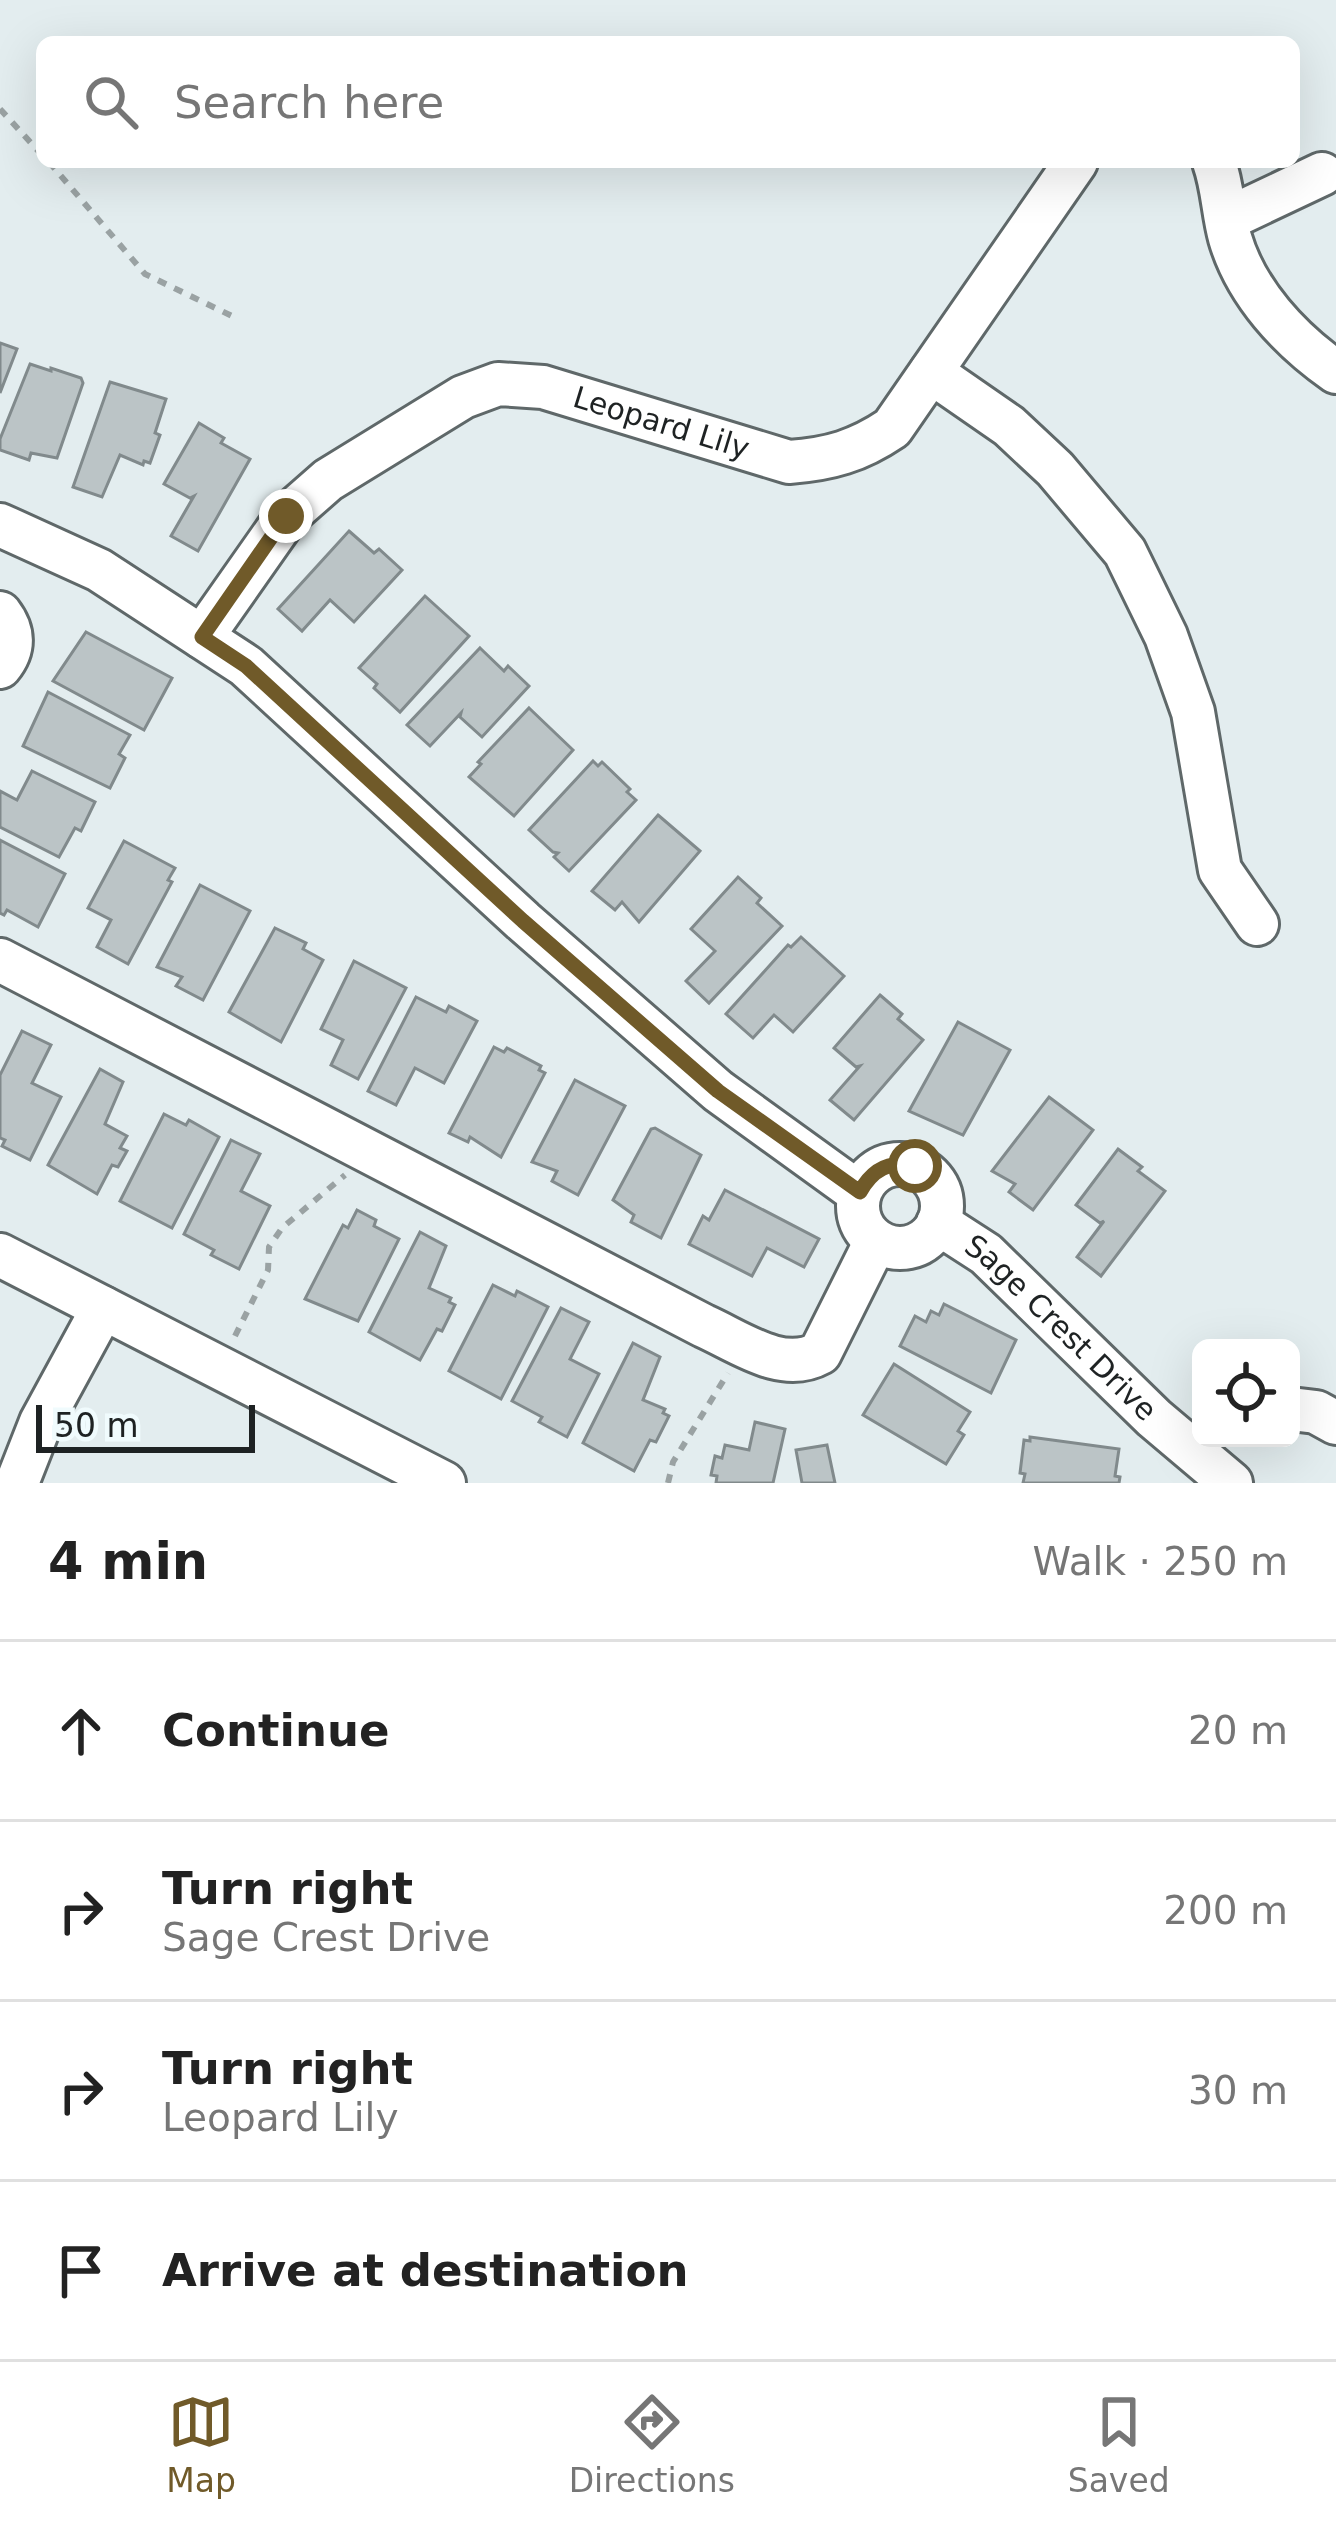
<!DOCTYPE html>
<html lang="en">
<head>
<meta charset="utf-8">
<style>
	:root { --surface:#fff; --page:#f2f2f2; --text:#222; --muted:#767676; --line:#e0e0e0; --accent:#705a29 }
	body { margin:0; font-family:"DejaVu Sans",sans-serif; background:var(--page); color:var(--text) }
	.controls { position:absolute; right:36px; bottom:36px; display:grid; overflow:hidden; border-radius:18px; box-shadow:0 12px 48px #0002 }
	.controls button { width:108px; height:108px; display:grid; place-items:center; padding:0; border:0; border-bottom:3px solid var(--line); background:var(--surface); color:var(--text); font:60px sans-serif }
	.scale { position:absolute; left:36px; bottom:30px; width:219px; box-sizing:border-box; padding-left:12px; border:6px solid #1e2223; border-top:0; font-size:33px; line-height:42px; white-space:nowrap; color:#1e2223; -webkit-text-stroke:9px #f0fbfd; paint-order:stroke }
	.stop { position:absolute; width:36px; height:36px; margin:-27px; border:9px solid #705a29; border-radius:50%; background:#fff }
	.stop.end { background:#705a29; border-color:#fff; box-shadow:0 3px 12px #0008 }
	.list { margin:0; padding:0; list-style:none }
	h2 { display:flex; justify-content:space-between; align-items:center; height:156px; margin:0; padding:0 48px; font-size:51px }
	h2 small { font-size:39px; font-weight:400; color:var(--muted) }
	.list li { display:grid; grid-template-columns:78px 1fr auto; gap:36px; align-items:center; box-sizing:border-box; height:180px; padding:0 48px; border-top:3px solid var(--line) }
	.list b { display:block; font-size:45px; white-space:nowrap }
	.list p { margin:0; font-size:39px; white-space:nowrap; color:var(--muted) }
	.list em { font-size:39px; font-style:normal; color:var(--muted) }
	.icon { flex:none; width:66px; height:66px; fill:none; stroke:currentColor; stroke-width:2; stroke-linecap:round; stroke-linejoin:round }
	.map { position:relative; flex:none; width:1336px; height:1483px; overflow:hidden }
	.search { position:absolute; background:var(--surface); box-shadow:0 12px 48px #0002; left:36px; right:36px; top:36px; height:132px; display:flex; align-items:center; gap:30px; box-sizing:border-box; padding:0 42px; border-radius:18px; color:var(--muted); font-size:45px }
	.sheet { height:876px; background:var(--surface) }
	nav { display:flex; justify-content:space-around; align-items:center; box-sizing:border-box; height:168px; border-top:3px solid var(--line); background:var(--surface); font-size:33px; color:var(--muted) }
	nav a { display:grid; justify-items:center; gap:6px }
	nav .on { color:var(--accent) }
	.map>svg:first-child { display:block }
	.building { fill:#bbc4c6; stroke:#818a8c; stroke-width:3 }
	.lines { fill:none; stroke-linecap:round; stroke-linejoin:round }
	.minor-casing { stroke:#5f6869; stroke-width:48 }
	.path { stroke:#9aa2a3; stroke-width:6; stroke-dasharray:9 9; stroke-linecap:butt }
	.minor { stroke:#fff; stroke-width:42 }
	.route { stroke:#705a29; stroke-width:15 }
	.labels { text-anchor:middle; stroke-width:10; stroke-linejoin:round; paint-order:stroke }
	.street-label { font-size:30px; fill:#1e2223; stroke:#f0fbfd }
</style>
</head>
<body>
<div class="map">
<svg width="1336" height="1483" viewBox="0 0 1336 1483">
	<rect width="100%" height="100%" fill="#e3edef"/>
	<g class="building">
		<path d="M0,343L17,349L0,393Z"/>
		<path d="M30,364L51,371V368L81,378L83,383L57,458L31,453L29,460L0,450V439Z"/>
		<path d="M110,382L166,399L155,433L160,435L150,463L144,461L143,465L120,455L102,497L73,487Z"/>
		<path d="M199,423L224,438L221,443L250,459L198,551L171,536L194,496L190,498L164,484Z"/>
		<path d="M349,531L374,553L379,549L402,570L354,622L330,600L302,631L278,609Z"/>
		<path d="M425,596L469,636L400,712L374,688L377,684L359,668Z"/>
		<path d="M86,632L172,678L144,730L53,681Z"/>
		<path d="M480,648L504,671L508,666L529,686L482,737L460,717L461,713L430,746L407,725Z"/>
		<path d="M48,692L130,735L119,754L125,758L110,788L23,746Z"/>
		<path d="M529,708L573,750L514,816L469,777L481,764L478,762Z"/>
		<path d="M593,761L598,766L602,762L630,789L627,792L636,800L569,871L554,857L558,853L553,852L529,830Z"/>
		<path d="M32,771L95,802L81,831L75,828L59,857L0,827V791L17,800Z"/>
		<path d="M658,815L700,851L639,922L622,902L615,910L592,891Z"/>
		<path d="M0,840L65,874L38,927L7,910L4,915L0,913Z"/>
		<path d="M124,841L175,868L168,880L172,882L128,964L97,947L111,920L88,908Z"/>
		<path d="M738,877L761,898L757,903L782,926L709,1003L686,981L715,951L691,929Z"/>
		<path d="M200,885L250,911L203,1000L176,986L182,977L157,967Z"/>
		<path d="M275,928L306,943L303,949L323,960L281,1042L229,1012Z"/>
		<path d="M801,937L844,976L793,1032L774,1015L753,1038L726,1014L788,945L791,947Z"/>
		<path d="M354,961L406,988L358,1079L331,1065L343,1040L321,1029Z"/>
		<path d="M880,995L902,1014L898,1019L923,1040L854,1120L830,1100L860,1066L856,1067L834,1048Z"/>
		<path d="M416,997L446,1012L449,1006L477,1021L444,1083L415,1068L396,1105L368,1091Z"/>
		<path d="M958,1022L1010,1050L963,1135L909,1111Z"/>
		<path d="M22,1031L51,1045L32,1083L61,1097L30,1160L2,1146L5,1140L0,1138V1075Z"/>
		<path d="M494,1047L504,1052L507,1048L541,1066L539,1070L545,1073L501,1157L470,1137L468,1142L449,1133Z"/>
		<path d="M100,1069L123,1082L105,1124L127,1136L120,1148L127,1151L118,1167L112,1165L97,1194L48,1165Z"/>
		<path d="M575,1080L625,1106L578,1195L552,1181L557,1171L532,1162Z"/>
		<path d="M1049,1097L1093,1130L1033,1210L1009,1192L1015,1184L992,1171Z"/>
		<path d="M164,1114L186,1125L189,1120L219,1137L172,1228L120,1201Z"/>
		<path d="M655,1128L701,1155L661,1238L631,1222L634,1215L613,1200L651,1129Z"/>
		<path d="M231,1140L260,1154L241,1191L270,1206L239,1269L211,1255L214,1250L184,1234Z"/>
		<path d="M1118,1149L1142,1167L1138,1171L1165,1191L1101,1276L1077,1257L1104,1221L1100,1223L1076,1205Z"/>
		<path d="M725,1190L819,1239L804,1267L767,1248L752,1276L689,1244L703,1216L709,1220Z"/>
		<path d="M357,1210L376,1220L374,1226L399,1239L358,1321L305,1299L343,1225L348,1228Z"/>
		<path d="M420,1232L446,1246L429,1288L451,1298L449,1302L455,1305L442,1331L437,1329L420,1360L369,1332Z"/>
		<path d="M493,1285L515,1296L517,1291L548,1307L501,1399L449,1371Z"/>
		<path d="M944,1304L1016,1340L991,1393L900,1346L915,1316L926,1322L931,1311L939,1315Z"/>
		<path d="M561,1308L589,1322L570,1359L599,1374L567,1437L539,1422L542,1417L512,1401Z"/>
		<path d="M633,1343L660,1357L643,1400L665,1409L663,1413L669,1416L656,1442L650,1440L634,1471L583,1443Z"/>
		<path d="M894,1364L970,1412L958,1431L964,1435L946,1464L863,1415Z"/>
		<path d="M755,1422L785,1429L773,1483H716L717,1476L711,1475L715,1456L722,1458L725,1445L749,1450Z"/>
		<path d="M1030,1437L1119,1449L1115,1476L1120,1477L1119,1483H1023L1025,1474L1020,1473L1024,1440L1030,1441Z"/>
		<path d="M827,1445L835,1483H802L796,1450Z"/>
	</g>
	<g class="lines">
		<defs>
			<g id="minor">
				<path d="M1214,162C1223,187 1223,213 1230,238C1246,293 1290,340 1336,372"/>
				<path d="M1227,219L1322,174"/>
				<path d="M931,372L1009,426L1055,469L1125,552L1166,636L1193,712L1220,870L1257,924"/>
				<path d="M0,525L99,570L246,666L523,921L718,1091L859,1193"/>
				<path d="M0,613C14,631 15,649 0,667"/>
				<path id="s1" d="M202,637L287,516L328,480L463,397L498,384L543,387L789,462C830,459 858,451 892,428L1076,162"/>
				<path d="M0,960L704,1326C740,1342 782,1374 820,1353L876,1241"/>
				<circle cx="900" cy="1206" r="42"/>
				<path id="s2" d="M938,1223L986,1254L1154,1418L1231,1483"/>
				<path d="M0,1255L444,1483"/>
				<path d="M1291,1409L1316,1412L1336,1423"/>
				<path d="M17,1483L41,1422L103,1308"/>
			</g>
		</defs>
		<use href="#minor" class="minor-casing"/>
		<g class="path">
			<path d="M0,109L42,155"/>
			<path d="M49,162L145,274L232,316"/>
			<path d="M235,1336L268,1270L269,1247L282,1228L345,1175"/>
			<path d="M668,1483L673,1462L728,1373"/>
		</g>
		<use href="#minor" class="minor"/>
	</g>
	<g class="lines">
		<path class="route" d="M286,516L202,637L246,666L523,921L718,1091L860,1192C872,1170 889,1160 915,1166"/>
	</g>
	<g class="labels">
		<g class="street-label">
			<text dy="10" stroke="none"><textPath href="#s1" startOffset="567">Leopard Lily</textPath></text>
			<text dy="10" stroke="none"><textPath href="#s2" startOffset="162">Sage Crest Drive</textPath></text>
		</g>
	</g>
</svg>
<div class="controls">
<button><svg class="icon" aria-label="locate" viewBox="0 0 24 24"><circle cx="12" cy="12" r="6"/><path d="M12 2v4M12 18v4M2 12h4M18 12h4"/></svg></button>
</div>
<div class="scale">50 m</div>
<div class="stop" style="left:915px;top:1166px"></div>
<div class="stop end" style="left:286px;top:516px"></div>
<div class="search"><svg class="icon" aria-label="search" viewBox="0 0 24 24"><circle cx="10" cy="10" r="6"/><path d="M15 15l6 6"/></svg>Search here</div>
</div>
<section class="sheet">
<h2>4 min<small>Walk · 250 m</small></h2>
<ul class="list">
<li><svg class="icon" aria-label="ahead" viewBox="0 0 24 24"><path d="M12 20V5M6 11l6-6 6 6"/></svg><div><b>Continue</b></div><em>20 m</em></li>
<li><svg class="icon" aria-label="right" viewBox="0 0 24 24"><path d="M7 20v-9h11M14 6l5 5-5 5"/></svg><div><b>Turn right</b><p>Sage Crest Drive</p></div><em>200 m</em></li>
<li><svg class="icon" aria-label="right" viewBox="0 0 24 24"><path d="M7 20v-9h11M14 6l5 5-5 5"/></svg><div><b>Turn right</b><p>Leopard Lily</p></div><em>30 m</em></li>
<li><svg class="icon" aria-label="arrive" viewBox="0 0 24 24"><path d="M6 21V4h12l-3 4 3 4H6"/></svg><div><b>Arrive at destination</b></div></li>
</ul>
</section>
<nav>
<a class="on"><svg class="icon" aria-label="map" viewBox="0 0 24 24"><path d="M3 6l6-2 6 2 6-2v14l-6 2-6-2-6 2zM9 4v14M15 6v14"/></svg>Map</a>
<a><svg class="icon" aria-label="directions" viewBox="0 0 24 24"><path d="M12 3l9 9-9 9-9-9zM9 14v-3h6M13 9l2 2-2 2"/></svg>Directions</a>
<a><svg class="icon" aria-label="saved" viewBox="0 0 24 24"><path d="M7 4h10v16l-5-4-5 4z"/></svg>Saved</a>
</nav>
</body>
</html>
